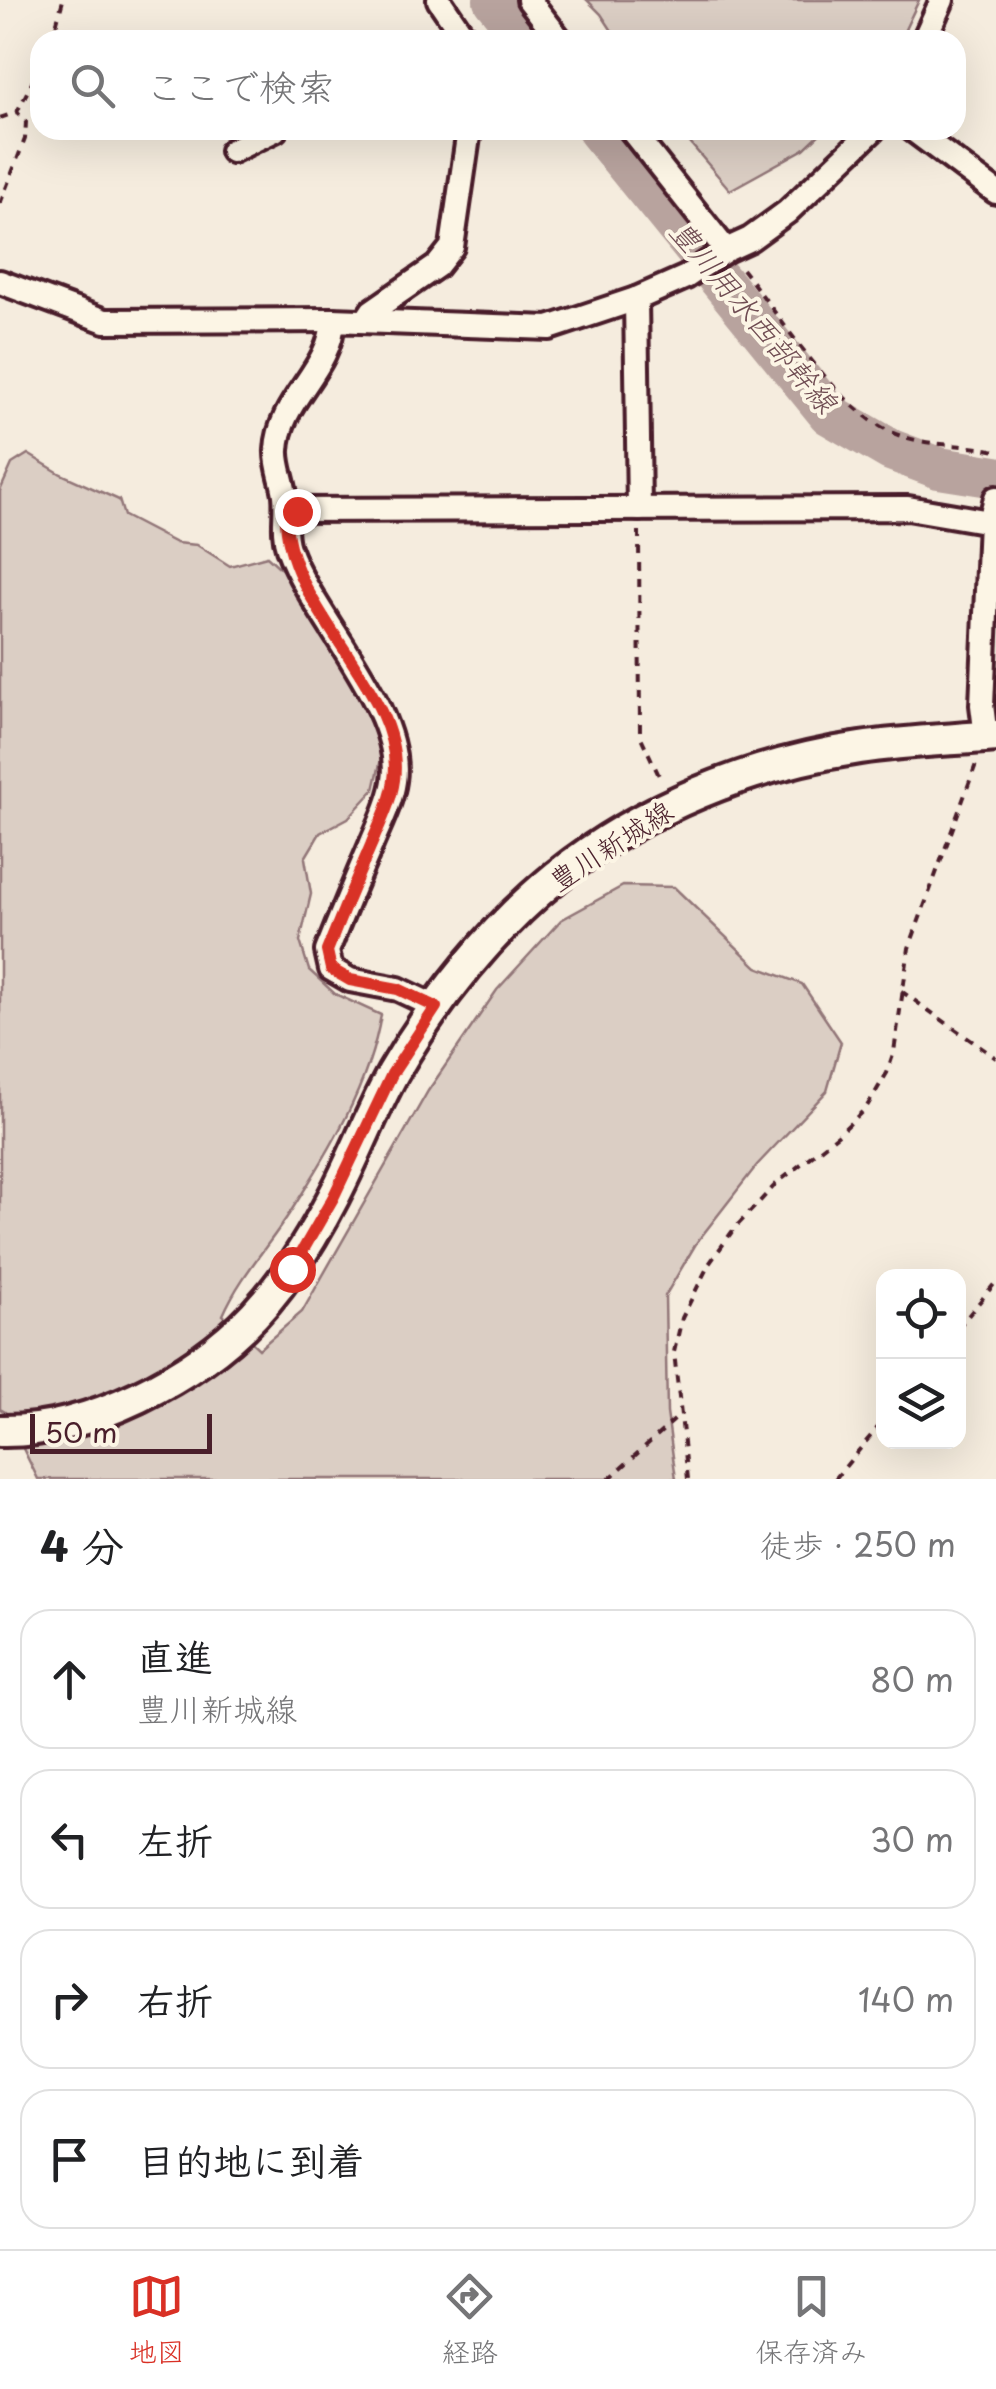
<!DOCTYPE html>
<html lang="ja">
<head>
<meta charset="utf-8">
<style>
	:root { --surface:#fff; --page:#f6f6f6; --text:#202124; --muted:#757577; --line:#e0e0e0; --accent:#d93025 }
	body { margin:0; font-family:"Playpen Sans","Klee One",sans-serif; background:var(--page); color:var(--text) }
	.controls { position:absolute; right:30px; bottom:30px; display:grid; overflow:hidden; border-radius:20px; box-shadow:0 10px 40px #0002 }
	.controls button { width:90px; height:90px; display:grid; place-items:center; padding:0; border:0; border-bottom:2px solid var(--line); background:var(--surface); color:var(--text); font:50px sans-serif }
	.scale { position:absolute; left:30px; bottom:25px; width:182px; box-sizing:border-box; padding-left:10px; border:5px solid #4a1f2b; border-top:0; font-size:28px; line-height:35px; white-space:nowrap; color:#4a1f2b; -webkit-text-stroke:8px #fcf5e5; paint-order:stroke }
	.stop { position:absolute; width:30px; height:30px; margin:-22px; border:8px solid #d93025; border-radius:50%; background:#fff }
	.stop.end { background:#d93025; border-color:#fff; box-shadow:0 2px 10px #0008 }
	.list { margin:0; padding:0; list-style:none }
	h2 { display:flex; justify-content:space-between; align-items:center; height:130px; margin:0; padding:0 40px; font-size:42px }
	h2 small { font-size:32px; font-weight:400; color:var(--muted) }
	.list li { display:grid; grid-template-columns:65px 1fr auto; gap:30px; align-items:center; box-sizing:border-box; height:140px; margin:0 20px 20px; padding:0 20px; border:2px solid var(--line); border-radius:30px }
	.list b { display:block; font-size:38px; white-space:nowrap }
	.list p { margin:0; font-size:32px; white-space:nowrap; color:var(--muted) }
	.list em { font-size:32px; font-style:normal; color:var(--muted) }
	.icon { flex:none; width:55px; height:55px; fill:none; stroke:currentColor; stroke-width:2; stroke-linecap:round; stroke-linejoin:round }
	.map { position:relative; flex:none; width:996px; height:1479px; overflow:hidden }
	.search { position:absolute; background:var(--surface); box-shadow:0 10px 40px #0002; left:30px; right:30px; top:30px; height:110px; display:flex; align-items:center; gap:25px; box-sizing:border-box; padding:0 35px; border-radius:30px; color:var(--muted); font-size:38px }
	.sheet { height:770px; background:var(--surface) }
	nav { display:flex; justify-content:space-around; align-items:center; box-sizing:border-box; height:140px; border-top:2px solid var(--line); background:var(--surface); font-size:28px; color:var(--muted) }
	nav a { display:grid; justify-items:center; gap:5px }
	nav .on { color:var(--accent) }
	.map>svg:first-child { display:block }
	.green { fill:#dbcec4; stroke:#927678; stroke-width:2.5 }
	.lines { fill:none; stroke-linecap:round; stroke-linejoin:round }
	.river { stroke:#b8a39e; stroke-width:42 }
	.minor-casing { stroke:#4a1f2b; stroke-width:30 }
	.major-casing { stroke:#4a1f2b; stroke-width:38 }
	.path { stroke:#4a1f2b; stroke-width:4; stroke-dasharray:8 8; stroke-linecap:butt }
	.minor { stroke:#fcf5e5; stroke-width:22 }
	.major { stroke:#fcf5e5; stroke-width:30 }
	.route { stroke:#d93025; stroke-width:12 }
	.labels { text-anchor:middle; stroke-width:8; stroke-linejoin:round; paint-order:stroke }
	.street-label { font-size:28px; fill:#4a1f2b; stroke:#fcf5e5 }
	.water-label { font-size:30px; font-style:italic; fill:#704d53; stroke:#fcf5e5 }
</style>
</head>
<body>
<div class="map">
<svg width="996" height="1479" viewBox="0 0 996 1479">
	<rect width="100%" height="100%" fill="#f5ecde"/>
	<filter id="ink" filterUnits="userSpaceOnUse"><feTurbulence type="fractalNoise" baseFrequency=".01" numOctaves="2"/><feDisplacementMap in="SourceGraphic" scale="20" xChannelSelector="R" yChannelSelector="G"/><feConvolveMatrix kernelMatrix="1 2 1 2 8 2 1 2 1" color-interpolation-filters="sRGB"/></filter>
	<g filter="url(#ink)">
		<g class="green">
			<path d="M587,0H919L900,40H618L601,14Z"/>
			<path d="M679,130H824L804,149L730,190Z"/>
			<path d="M28,454L61,474L119,500L124,516L176,543L197,545L230,566L267,556L289,576L372,715L381,759L374,790L348,818L320,833L305,858L311,894L300,941L309,970L335,994L381,1015C369,1086 329,1152 291,1211C268,1247 240,1276 223,1315L259,1349L302,1312L428,1091L497,990L561,920L623,886L674,887L757,967L802,984L841,1042L827,1091L757,1165L697,1242L665,1296L667,1413L676,1479H38L5,1412L0,1409V491L12,464Z"/>
		</g>
		<g class="lines">
			<g class="river">
				<path d="M494,0L526,40"/>
				<path d="M598,130L829,414L891,450L939,468L996,477"/>
			</g>
			<defs>
				<g id="minor">
					<path d="M439,0L466,40"/>
					<path d="M529,0L560,40"/>
					<path d="M924,40L942,0"/>
					<path d="M631,130L726,250"/>
					<path d="M913,130L996,192"/>
					<path d="M232,151L275,130"/>
					<path d="M0,282L105,321L333,320"/>
					<path d="M636,299L639,509"/>
					<path d="M366,320L372,311L437,266L452,247L469,130"/>
					<path d="M286,510L908,508L990,522"/>
					<path d="M986,737L982,705L990,522L996,498"/>
					<path d="M436,1007L398,989L350,980L331,969L327,951C341,916 356,880 371,845C379,825 391,803 394,781C405,710 312,617 288,548C282,531 287,513 285,495C283,480 276,464 277,450C279,399 331,371 333,320L549,328L636,299L686,277L726,250L750,239L787,212L873,130"/>
				</g>
				<path id="major" d="M0,1431C49,1432 94,1418 138,1397C236,1350 285,1291 334,1196C355,1156 371,1113 393,1073C435,1000 492,929 557,876C643,807 752,764 860,748C905,741 951,740 996,736"/>
			</defs>
			<use href="#minor" class="minor-casing"/>
			<use href="#major" class="major-casing"/>
			<g class="path">
				<path d="M52,40L63,0"/>
				<path d="M0,118L17,112L40,67"/>
				<path d="M0,204L25,139L26,122L17,112"/>
				<path d="M742,269C781,317 835,406 891,432C924,447 961,443 996,451"/>
				<path d="M639,531L640,735L662,782"/>
				<path d="M901,991L996,1058"/>
				<path d="M958,1328L996,1282"/>
				<path d="M609,1479L682,1413"/>
				<path d="M688,1479L674,1352L682,1318L709,1264L734,1229L776,1184L839,1134L866,1108L887,1073L894,1052L909,948L976,764"/>
				<path d="M835,1479L884,1420"/>
			</g>
			<use href="#minor" class="minor"/>
			<use href="#major" class="major"/>
		</g>
	</g>
	<g class="lines" filter="url(#ink)">
		<path class="route" d="M292,1269L333,1198L392,1074L436,1007L398,989L350,980L331,969L327,951C341,916 356,880 371,845C379,825 391,803 394,780C407,690 281,607 286,510L297,511"/>
	</g>
	<g class="labels">
		<g class="street-label">
			<text transform="translate(611 846) rotate(-33)" y="10">豊川新城線</text>
		</g>
		<g class="water-label">
			<text transform="translate(753 317) rotate(50)" y="10">豊川用水西部幹線</text>
		</g>
	</g>
</svg>
<div class="controls">
<button><svg class="icon" aria-label="locate" viewBox="0 0 24 24"><circle cx="12" cy="12" r="6"/><path d="M12 2v4M12 18v4M2 12h4M18 12h4"/></svg></button>
<button><svg class="icon" aria-label="layers" viewBox="0 0 24 24"><path d="M12 4l9 5-9 5-9-5zM3 14l9 5 9-5"/></svg></button>
</div>
<div class="scale">50 m</div>
<div class="stop" style="left:292px;top:1269px"></div>
<div class="stop end" style="left:297px;top:511px"></div>
<div class="search"><svg class="icon" aria-label="search" viewBox="0 0 24 24"><circle cx="10" cy="10" r="6"/><path d="M15 15l6 6"/></svg>ここで検索</div>
</div>
<section class="sheet">
<h2>4 分<small>徒歩 · 250 m</small></h2>
<ul class="list">
<li><svg class="icon" aria-label="ahead" viewBox="0 0 24 24"><path d="M12 20V5M6 11l6-6 6 6"/></svg><div><b>直進</b><p>豊川新城線</p></div><em>80 m</em></li>
<li><svg class="icon" aria-label="left" viewBox="0 0 24 24"><path d="M17 20v-9H6M10 6l-5 5 5 5"/></svg><div><b>左折</b></div><em>30 m</em></li>
<li><svg class="icon" aria-label="right" viewBox="0 0 24 24"><path d="M7 20v-9h11M14 6l5 5-5 5"/></svg><div><b>右折</b></div><em>140 m</em></li>
<li><svg class="icon" aria-label="arrive" viewBox="0 0 24 24"><path d="M6 21V4h12l-3 4 3 4H6"/></svg><div><b>目的地に到着</b></div></li>
</ul>
</section>
<nav>
<a class="on"><svg class="icon" aria-label="map" viewBox="0 0 24 24"><path d="M3 6l6-2 6 2 6-2v14l-6 2-6-2-6 2zM9 4v14M15 6v14"/></svg>地図</a>
<a><svg class="icon" aria-label="directions" viewBox="0 0 24 24"><path d="M12 3l9 9-9 9-9-9zM9 14v-3h6M13 9l2 2-2 2"/></svg>経路</a>
<a><svg class="icon" aria-label="saved" viewBox="0 0 24 24"><path d="M7 4h10v16l-5-4-5 4z"/></svg>保存済み</a>
</nav>
</body>
</html>
